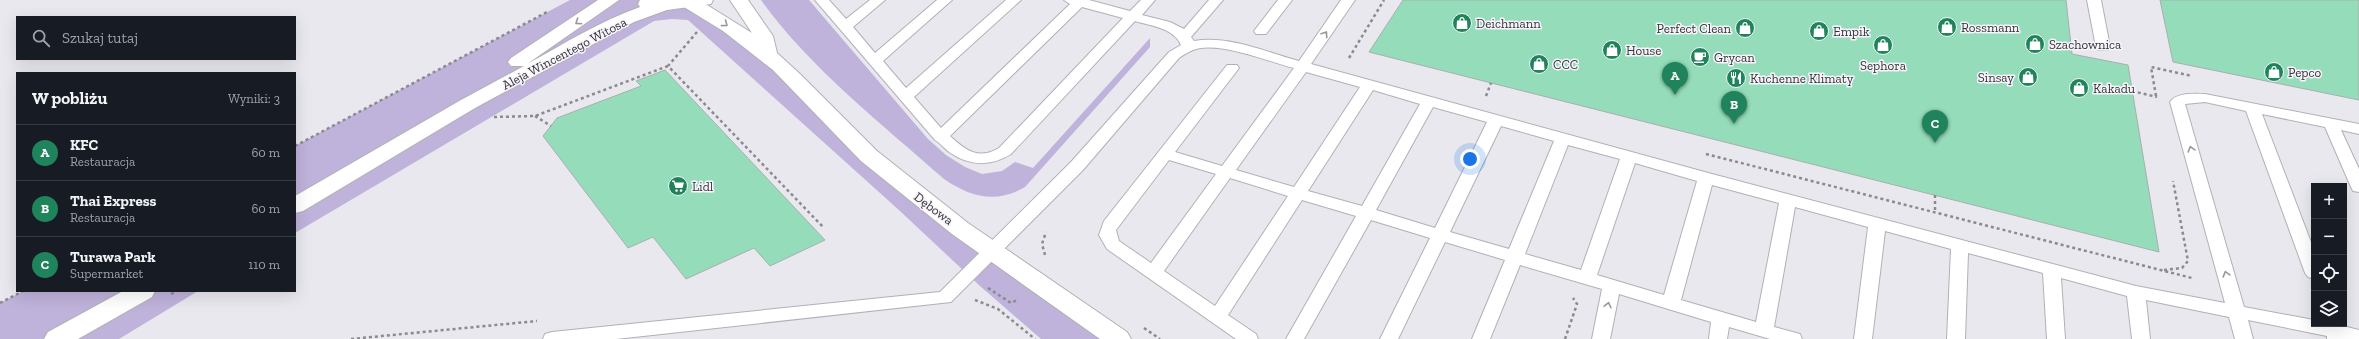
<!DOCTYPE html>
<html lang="pl">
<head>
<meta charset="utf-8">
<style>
	:root { --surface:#171b24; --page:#20242c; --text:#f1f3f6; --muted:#9ea1a6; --line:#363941; --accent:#1f835c }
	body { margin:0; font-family:"Zilla Slab",serif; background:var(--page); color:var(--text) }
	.controls { position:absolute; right:12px; bottom:12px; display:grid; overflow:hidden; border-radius:0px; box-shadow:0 4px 16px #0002 }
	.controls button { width:36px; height:36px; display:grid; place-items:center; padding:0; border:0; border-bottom:1px solid var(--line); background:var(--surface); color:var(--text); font:20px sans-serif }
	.you { position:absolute; left:1470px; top:159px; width:14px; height:14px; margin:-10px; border:3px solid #fff; border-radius:50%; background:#1a73e8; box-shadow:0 0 0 6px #1a73e833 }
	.badge { display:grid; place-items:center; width:26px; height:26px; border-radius:50%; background:var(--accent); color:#fff; font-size:13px; font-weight:700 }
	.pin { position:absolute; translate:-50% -33px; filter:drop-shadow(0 1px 2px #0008) }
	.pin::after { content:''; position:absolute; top:21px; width:14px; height:12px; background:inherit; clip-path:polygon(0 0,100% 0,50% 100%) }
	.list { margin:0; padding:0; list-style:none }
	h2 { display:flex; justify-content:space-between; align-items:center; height:52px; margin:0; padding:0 16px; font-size:17px }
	h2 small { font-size:13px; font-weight:400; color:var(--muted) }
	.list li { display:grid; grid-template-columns:26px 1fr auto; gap:12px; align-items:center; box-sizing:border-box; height:56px; padding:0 16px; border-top:1px solid var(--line) }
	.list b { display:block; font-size:15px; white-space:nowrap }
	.list p { margin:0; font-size:13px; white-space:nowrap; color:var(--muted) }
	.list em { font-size:13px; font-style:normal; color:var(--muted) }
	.icon { flex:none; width:22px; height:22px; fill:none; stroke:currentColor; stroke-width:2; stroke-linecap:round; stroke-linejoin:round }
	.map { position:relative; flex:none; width:2359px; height:339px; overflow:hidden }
	.search { position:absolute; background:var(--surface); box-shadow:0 4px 16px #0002; left:16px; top:16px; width:280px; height:44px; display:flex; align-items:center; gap:10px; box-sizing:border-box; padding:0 14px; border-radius:0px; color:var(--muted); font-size:15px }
	.panel { position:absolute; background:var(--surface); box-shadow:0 4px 16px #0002; left:16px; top:72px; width:280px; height:220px; border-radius:0px }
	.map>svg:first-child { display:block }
	.green { fill:#bfb2db }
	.building { fill:#95ddba; stroke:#a9afac }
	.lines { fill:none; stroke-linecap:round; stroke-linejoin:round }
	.lane-casing { stroke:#b2b0b6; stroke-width:2 }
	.street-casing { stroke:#b2b0b6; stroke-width:2 }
	.secondary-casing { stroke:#b2b0b6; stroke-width:2 }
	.path { stroke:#8b8a8e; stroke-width:2.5; stroke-dasharray:3 3; stroke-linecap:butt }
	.lane { fill:#fff; fill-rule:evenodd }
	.street { fill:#fff; fill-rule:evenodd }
	.secondary { fill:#fff; fill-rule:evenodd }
	.oneway { stroke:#99989a }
	.labels { text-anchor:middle; stroke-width:3; stroke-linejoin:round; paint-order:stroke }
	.poi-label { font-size:13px; fill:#333235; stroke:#f7f5fb; text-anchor:start }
	.street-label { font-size:13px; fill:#333235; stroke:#f7f5fb }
</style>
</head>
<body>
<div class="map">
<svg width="2359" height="339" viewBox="0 0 2359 339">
	<rect width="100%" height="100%" fill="#e9e8ee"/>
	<g class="green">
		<path d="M570,0H704L692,3L719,19L869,156L1118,339H1041L980,286L900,211L688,20L672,19L654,21L295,233V146Z"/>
		<path d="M761,0H809L928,139L946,155L965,167L982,174L1002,171L1015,162L1033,168L1150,38V47L1025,187C996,204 970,197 944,179C881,123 810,68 761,0Z"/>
		<path d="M23,291H198L119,339H0V303Z"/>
	</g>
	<g class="building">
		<path d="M1403,0H2066L2072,54L2128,65L2159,252L1369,52Z"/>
		<path d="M2160,0H2359V100L2173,62Z"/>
		<path d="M665,70L825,240L770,266L754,248L686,279L653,237L628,248L543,136L557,118L641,86L636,81Z"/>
	</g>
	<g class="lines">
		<defs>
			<g id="lane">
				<path d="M815,0H829L846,19L870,0H885L853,27L875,53L937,0H952L883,61L906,88L1006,0H1021L914,97L941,128L1070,4L1064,0H1089L1130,11L1141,0H1155L1142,15L1170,22L1184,29L1209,0H1223L1191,37L1194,41C1228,35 1266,52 1299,61L1341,0H1355L1311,64L1712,174L2136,286L2225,303L2170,102C2177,92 2194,94 2205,94L2359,124V134L2341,130L2359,169V192L2353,191L2351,187L2325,127L2262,114L2314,250V279L2308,277L2305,273L2246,111L2205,102L2185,104L2244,307L2314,320V324H2342L2343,326L2359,330V339H2327V336L2248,320L2253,339H2235L2229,317L2146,300L2150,339H2132L2127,296L2061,278L2065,339H2047L2043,273L1968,253L1965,339H1947L1951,249L1885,231L1872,339H1854L1868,227L1795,207L1774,327L1800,334L1802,339H1770L1729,327L1727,339H1709L1711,322L1619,294L1610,339H1592L1602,289L1520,265L1490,339H1472L1505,260L1445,242L1398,339H1380L1430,238L1371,220L1304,339H1286L1356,216L1302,200L1228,315L1256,334L1258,339H1236L1107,249L1099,235L1104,221L1227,65H1237L1239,68L1175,152L1222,166L1294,68C1269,62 1217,40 1193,50C1188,52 1183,55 1179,58L1083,170L951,302L616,339H543L545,334L552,332L940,292L1071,162L1169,52L1181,45C1174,28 1151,26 1135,21L1011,154C990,167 969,166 949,152C944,148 940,143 935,140ZM1082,7L1123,18L999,148C979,160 966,151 950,136ZM1306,72L1360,87L1294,187L1236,170ZM1373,90L1420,104L1362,206L1308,191ZM1433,107L1487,122L1435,228L1376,210ZM1501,126L1554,141L1509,249L1450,232ZM1568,145L1620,159L1581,270L1525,254ZM1169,160L1216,174L1151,263L1119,241L1116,230ZM1635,163L1697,181L1664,295L1597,275ZM1230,178L1288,196L1215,306L1164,271ZM1712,185L1779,203L1756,322L1681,300Z"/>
				<path d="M1278,0H1292L1266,34H1256L1254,31Z"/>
				<path d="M2087,0H2101L2110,47L2108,50H2098L2096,47Z"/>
			</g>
			<path id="street" d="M684,0H699L752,33L730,0H748L773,36L777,53L800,74L877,151L968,223L1127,332L1131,339H1100L952,234L861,161L773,70L723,31L684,7L682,3Z"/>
			<g id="secondary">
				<path d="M598,0H619L527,64C564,44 600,21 640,7L638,4L640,0H713L711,4L667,10L634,22L475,108L303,211L295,213V196L461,100L524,66H511L508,62L511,58Z"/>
				<path d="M123,291H155L152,297L78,339H44L48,332Z"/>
			</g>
		</defs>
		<use href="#lane" class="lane-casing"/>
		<use href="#street" class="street-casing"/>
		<use href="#secondary" class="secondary-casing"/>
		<g class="path">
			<path d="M697,32L668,66L824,228"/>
			<path d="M1349,58L1384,0"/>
			<path d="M2132,91L2157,97"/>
			<path d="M1486,96L1491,83"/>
			<path d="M2156,96L2151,67L2192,76"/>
			<path d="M535,116L551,126"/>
			<path d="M494,117L535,116L668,66"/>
			<path d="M295,146L547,12"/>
			<path d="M1706,154L2192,278"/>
			<path d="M1935,195V212"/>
			<path d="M1045,255L1042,244L1046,232"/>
			<path d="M2164,270L2182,268L2188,261L2173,181"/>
			<path d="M988,288L1011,303L1017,300"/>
			<path d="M171,294L177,291"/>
			<path d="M975,300L998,309L1035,339"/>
			<path d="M0,303L23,291"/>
			<path d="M1144,328L1160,339"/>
			<path d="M351,339L537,321"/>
			<path d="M1565,339L1577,304L1573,298"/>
		</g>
		<use href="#lane" class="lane"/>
		<use href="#street" class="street"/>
		<use href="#secondary" class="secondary"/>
	</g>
	<defs><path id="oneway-chevron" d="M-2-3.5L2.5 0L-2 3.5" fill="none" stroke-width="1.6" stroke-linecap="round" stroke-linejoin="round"/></defs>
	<g class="oneway">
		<use href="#oneway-chevron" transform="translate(578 22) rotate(146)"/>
		<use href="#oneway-chevron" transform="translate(725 24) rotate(37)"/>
		<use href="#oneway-chevron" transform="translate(1325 34) rotate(-56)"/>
		<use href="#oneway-chevron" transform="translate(2191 149) rotate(-106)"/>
		<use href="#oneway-chevron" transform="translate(2226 274) rotate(-106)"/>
		<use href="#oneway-chevron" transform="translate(1608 305) rotate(-77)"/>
	</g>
	<defs>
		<symbol id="shop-disc" viewBox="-11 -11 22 22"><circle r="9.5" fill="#1f835c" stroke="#f7f5fb"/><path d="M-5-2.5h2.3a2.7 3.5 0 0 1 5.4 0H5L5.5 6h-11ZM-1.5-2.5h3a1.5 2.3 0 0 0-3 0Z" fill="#fff"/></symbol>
		<symbol id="cafe-disc" viewBox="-11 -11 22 22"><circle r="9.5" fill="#1f835c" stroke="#f7f5fb"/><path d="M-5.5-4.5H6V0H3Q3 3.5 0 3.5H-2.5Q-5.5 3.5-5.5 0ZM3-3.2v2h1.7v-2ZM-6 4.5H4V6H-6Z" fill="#fff"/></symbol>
		<symbol id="restaurant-disc" viewBox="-11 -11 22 22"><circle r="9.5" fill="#1f835c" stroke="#f7f5fb"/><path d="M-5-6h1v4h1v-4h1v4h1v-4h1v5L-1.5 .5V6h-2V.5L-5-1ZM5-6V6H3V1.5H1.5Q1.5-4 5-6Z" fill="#fff"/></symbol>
		<symbol id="supermarket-disc" viewBox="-11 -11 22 22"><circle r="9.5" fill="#1f835c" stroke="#f7f5fb"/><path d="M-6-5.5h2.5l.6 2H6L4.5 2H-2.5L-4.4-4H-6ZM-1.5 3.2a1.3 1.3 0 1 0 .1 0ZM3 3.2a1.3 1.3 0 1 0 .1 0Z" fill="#fff"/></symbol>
	</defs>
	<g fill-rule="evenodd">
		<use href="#shop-disc" x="1451" y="12" width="22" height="22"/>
		<use href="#shop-disc" x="1936" y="16" width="22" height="22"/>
		<use href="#shop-disc" x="1734" y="17" width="22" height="22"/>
		<use href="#shop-disc" x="1808" y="20" width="22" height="22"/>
		<use href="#shop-disc" x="2024" y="33" width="22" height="22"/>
		<use href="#shop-disc" x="1872" y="34" width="22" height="22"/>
		<use href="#shop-disc" x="1601" y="39" width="22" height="22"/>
		<use href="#cafe-disc" x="1689" y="46" width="22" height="22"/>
		<use href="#shop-disc" x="1528" y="53" width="22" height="22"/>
		<use href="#shop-disc" x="2263" y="61" width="22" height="22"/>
		<use href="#shop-disc" x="2017" y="66" width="22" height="22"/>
		<use href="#restaurant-disc" x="1725" y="67" width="22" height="22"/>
		<use href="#shop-disc" x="2068" y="77" width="22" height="22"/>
		<use href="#supermarket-disc" x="667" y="175" width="22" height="22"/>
	</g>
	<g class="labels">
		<g class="poi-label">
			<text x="1476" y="28">Deichmann</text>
			<text x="1961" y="32">Rossmann</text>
			<text x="1731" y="33" text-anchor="end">Perfect Clean</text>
			<text x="1833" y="36">Empik</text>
			<text x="2049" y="49">Szachownica</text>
			<text x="1626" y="55">House</text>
			<text x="1714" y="62">Grycan</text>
			<text x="1553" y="69">CCC</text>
			<text x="1883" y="70" text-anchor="middle">Sephora</text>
			<text x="2288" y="77">Pepco</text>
			<text x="2014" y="82" text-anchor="end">Sinsay</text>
			<text x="1750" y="83">Kuchenne Klimaty</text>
			<text x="2093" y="93">Kakadu</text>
			<text x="692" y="191">Lidl</text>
		</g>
		<g class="street-label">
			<text transform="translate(564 53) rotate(-28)" y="5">Aleja Wincentego Witosa</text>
			<text transform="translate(934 208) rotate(37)" y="5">Dębowa</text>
		</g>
	</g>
</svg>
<div class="controls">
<button>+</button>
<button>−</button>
<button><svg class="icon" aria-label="locate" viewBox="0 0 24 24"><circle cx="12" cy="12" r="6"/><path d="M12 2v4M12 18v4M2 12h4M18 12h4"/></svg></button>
<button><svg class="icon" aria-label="layers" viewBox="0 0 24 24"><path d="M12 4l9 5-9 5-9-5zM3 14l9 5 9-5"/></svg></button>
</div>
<div class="you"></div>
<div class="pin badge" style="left:1675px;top:95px">A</div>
<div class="pin badge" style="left:1734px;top:124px">B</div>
<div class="pin badge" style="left:1935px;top:143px">C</div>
<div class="search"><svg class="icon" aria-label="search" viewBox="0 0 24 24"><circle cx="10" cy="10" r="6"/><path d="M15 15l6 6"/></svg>Szukaj tutaj</div>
<section class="panel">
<h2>W pobliżu<small>Wyniki: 3</small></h2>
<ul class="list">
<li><span class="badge">A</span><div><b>KFC</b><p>Restauracja</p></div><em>60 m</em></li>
<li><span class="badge">B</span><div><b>Thai Express</b><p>Restauracja</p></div><em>60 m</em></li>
<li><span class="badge">C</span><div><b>Turawa Park</b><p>Supermarket</p></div><em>110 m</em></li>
</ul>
</section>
</div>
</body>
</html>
